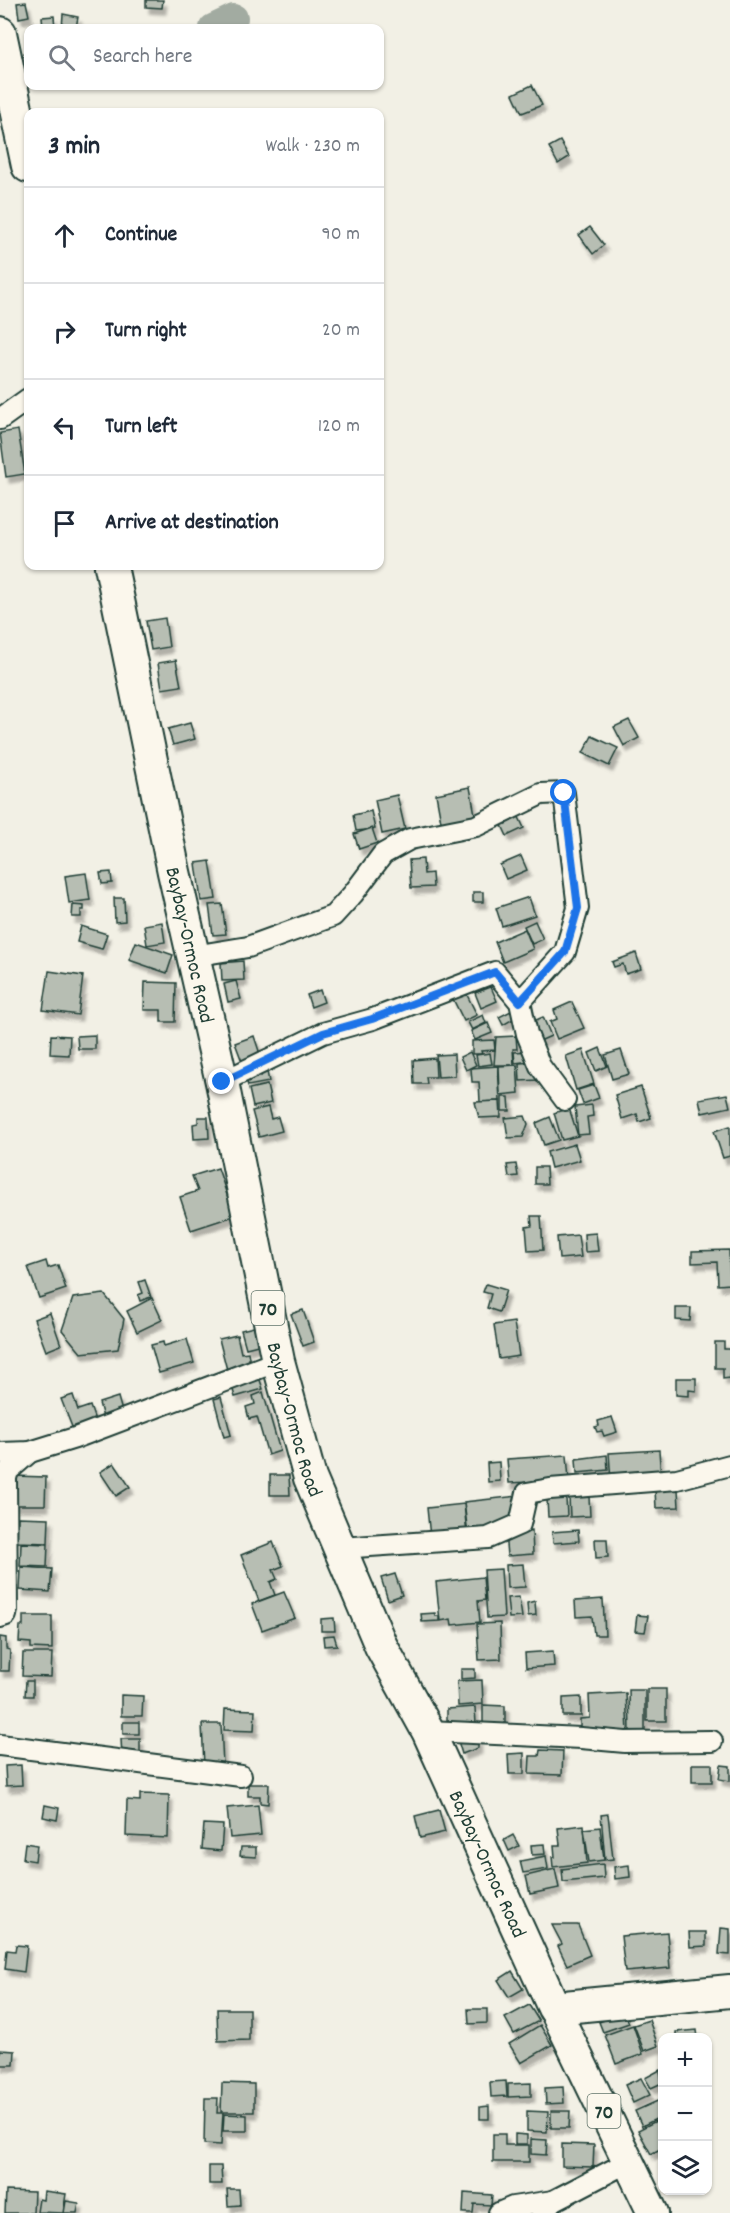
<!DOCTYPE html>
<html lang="en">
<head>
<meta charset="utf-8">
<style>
	:root { --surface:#fff; --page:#f6f6f7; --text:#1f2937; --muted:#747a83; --line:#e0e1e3 }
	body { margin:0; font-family:Dekko,sans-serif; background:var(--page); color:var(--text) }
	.controls { position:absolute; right:18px; bottom:18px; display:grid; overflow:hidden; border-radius:12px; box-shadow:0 2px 4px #0004 }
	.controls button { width:54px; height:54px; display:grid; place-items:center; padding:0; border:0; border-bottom:2px solid var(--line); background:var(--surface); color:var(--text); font:30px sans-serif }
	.stop { position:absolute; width:18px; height:18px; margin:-14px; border:4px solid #1a73e8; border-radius:50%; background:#fff }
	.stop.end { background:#1a73e8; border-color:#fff; box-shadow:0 2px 6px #0008 }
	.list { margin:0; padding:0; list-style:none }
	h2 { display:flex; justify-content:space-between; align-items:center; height:78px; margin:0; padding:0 24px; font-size:26px }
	h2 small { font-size:20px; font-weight:400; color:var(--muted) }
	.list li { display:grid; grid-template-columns:39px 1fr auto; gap:18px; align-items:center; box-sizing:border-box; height:96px; padding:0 24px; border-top:2px solid var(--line) }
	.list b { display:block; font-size:22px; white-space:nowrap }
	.list em { font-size:20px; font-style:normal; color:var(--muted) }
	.icon { flex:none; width:33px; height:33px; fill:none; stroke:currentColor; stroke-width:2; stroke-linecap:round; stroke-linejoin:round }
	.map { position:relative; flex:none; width:730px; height:2213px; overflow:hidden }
	.search { position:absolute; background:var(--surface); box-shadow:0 2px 4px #0004; left:24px; top:24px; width:360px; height:66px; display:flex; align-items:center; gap:15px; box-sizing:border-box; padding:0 21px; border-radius:12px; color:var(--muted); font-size:22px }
	.panel { position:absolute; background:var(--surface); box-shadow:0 2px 4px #0004; left:24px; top:108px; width:360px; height:462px; border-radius:12px }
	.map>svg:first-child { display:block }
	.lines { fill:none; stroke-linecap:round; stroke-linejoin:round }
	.river { stroke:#a2aba1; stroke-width:28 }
	.building { fill:#b7beb3; stroke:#1f3d34; stroke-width:1.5; filter:url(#shadow) }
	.minor-casing { stroke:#1f3d34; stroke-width:24 }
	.primary-casing { stroke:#1f3d34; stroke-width:34 }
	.trunk-casing { stroke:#1f3d34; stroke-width:36 }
	.minor { stroke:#fbf7ec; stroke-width:20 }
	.primary { stroke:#fbf7ec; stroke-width:30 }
	.trunk { stroke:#fbf7ec; stroke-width:32 }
	.route { stroke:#1a73e8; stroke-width:8 }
	.labels { text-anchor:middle; stroke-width:6; stroke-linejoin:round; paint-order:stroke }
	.shield { fill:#fbf7ec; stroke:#61756b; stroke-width:1.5 }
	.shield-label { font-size:20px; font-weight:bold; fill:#1f3d34 }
	.street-label { font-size:21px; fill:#1f3d34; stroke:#fbf7ec }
</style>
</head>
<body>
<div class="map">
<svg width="730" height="2213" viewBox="0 0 730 2213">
	<defs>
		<filter id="shadow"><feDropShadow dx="3.5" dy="6" stdDeviation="1.5" flood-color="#0004"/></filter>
	</defs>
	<rect width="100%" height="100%" fill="#f2f0e5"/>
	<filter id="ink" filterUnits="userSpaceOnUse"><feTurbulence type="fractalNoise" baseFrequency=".0167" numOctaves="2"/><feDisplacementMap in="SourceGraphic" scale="12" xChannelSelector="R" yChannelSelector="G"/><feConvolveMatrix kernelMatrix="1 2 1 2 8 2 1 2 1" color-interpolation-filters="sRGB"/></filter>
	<g filter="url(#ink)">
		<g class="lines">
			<path class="river" d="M213,28L234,18"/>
		</g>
		<g class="building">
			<path d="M146,0H163L162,8L146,7Z"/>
			<path d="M26,2L29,16L19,18L17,3Z"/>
			<path d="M63,14L78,17L76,28H62Z"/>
			<path d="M54,16L55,28H43L42,17Z"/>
			<path d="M532,85L542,105L522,113L513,94Z"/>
			<path d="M560,141L569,157L558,164L549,147Z"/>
			<path d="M590,227L604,245L593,254L579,235Z"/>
			<path d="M18,430L25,474L6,477L0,433Z"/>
			<path d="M165,618L169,647L151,650L146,621Z"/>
			<path d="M176,660L181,686L162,689L158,663Z"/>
			<path d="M629,720L639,738L624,746L614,727Z"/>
			<path d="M190,723L195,739L173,745L168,729Z"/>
			<path d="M592,736L618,748L609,766L583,753Z"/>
			<path d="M470,787L476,820L442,827L436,794Z"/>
			<path d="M397,795L405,829L382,834L375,800Z"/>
			<path d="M371,811L375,829L356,831L353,815Z"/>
			<path d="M517,813L524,828L507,836L500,821Z"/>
			<path d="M372,828L377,843L359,849L354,834Z"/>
			<path d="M521,856L527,870L506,879L500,865Z"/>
			<path d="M423,859L424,874L432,873L433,887L411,888L409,860Z"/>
			<path d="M210,861L216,899L201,901L196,863Z"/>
			<path d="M111,872L112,883L102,884L100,873Z"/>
			<path d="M86,873L90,900L69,903L65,876Z"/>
			<rect x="473" y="892" width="10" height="10"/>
			<path d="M529,897L535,915L502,926L496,908Z"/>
			<path d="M114,898H124L125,921L115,922Z"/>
			<path d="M222,904L226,934L213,935L209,905Z"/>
			<path d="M73,905L84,906V910H81V917H72Z"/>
			<path d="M535,921L543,939L532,944L524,926Z"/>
			<path d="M162,922L165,942L147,945L144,925Z"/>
			<path d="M81,926L107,934L102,949L77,942Z"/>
			<path d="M525,929L533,949L503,962L495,942Z"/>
			<path d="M136,942L173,955L167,973L129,960Z"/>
			<path d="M636,953L641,969L626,974L623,964L614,967L612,962Z"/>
			<path d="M243,961L244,980L222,981L221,963Z"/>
			<path d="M49,971L83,976L78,1015L43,1010Z"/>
			<path d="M236,981L241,999L228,1002L224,984Z"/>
			<path d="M145,982L176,983L175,1022H161V1010H144Z"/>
			<path d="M491,987L497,1001L481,1008L475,993Z"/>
			<path d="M320,990L324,1002L311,1007L307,995Z"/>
			<path d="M465,991L477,1015L464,1021L452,997Z"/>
			<path d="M572,1002L584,1028L557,1039L550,1022L557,1019L554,1010Z"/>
			<path d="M511,1011L515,1018L503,1025L499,1017Z"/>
			<path d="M483,1015L486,1023L472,1030L468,1022Z"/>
			<path d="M543,1017L551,1036L535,1043L527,1024Z"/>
			<path d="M488,1023L492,1033L475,1040L471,1031Z"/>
			<path d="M51,1035L70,1036L69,1055L50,1054Z"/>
			<path d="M95,1035V1049H78L77,1036Z"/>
			<path d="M254,1036L261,1057L243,1064L235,1043Z"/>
			<path d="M516,1036L517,1049H513L514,1065H494L496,1037Z"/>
			<path d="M494,1040L495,1050L481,1051L482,1054H472V1041Z"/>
			<path d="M600,1048L607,1066L596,1071L589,1053Z"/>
			<path d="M583,1050L594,1084L576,1090L566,1056Z"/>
			<path d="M621,1050L629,1074L612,1079L605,1055Z"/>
			<path d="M530,1051L531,1061L515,1063L514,1052Z"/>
			<path d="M470,1052L476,1065L466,1070L460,1057Z"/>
			<path d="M490,1053L492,1064L478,1066L476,1055Z"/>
			<path d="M454,1054L455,1076L438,1077L436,1055Z"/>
			<path d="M435,1058L436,1077H426L427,1084H414L413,1060Z"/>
			<path d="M536,1062L537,1080L520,1081L519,1063Z"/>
			<path d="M517,1065L519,1093L500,1095L499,1066Z"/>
			<path d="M498,1066L500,1101L480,1102L479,1082H472L471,1068Z"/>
			<path d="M267,1071L269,1082L248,1086L245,1075Z"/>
			<path d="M267,1085L271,1103L253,1107L249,1089Z"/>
			<path d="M594,1085L599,1098L583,1104L578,1090Z"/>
			<path d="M641,1087L651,1118L639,1122L637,1114L622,1119L615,1095Z"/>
			<path d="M727,1094L730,1107L702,1113L699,1099Z"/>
			<path d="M502,1097H509L510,1111H502Z"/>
			<path d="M500,1101L501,1117L479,1118L475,1102Z"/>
			<path d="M592,1105L593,1116L587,1117L589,1134L578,1135L575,1107Z"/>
			<path d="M268,1107L271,1119L278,1117L282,1131L259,1137L252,1111Z"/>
			<path d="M569,1108L578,1136L562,1140L554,1113Z"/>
			<path d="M525,1116L528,1124L523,1137L508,1138L505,1118Z"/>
			<path d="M198,1117H208L209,1138L194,1139L193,1124L198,1123Z"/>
			<path d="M550,1117L559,1140L544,1145L536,1123Z"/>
			<path d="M730,1126V1156L723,1158L714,1131Z"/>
			<path d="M575,1144L580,1160L551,1168L547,1152Z"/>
			<path d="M516,1164L518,1176L509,1177L507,1165Z"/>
			<path d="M535,1167H546L547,1184H535Z"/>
			<path d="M218,1168L234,1216L191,1230L180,1197L198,1191L192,1176Z"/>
			<path d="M531,1216H541L543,1250L528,1251L526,1227L532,1226Z"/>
			<path d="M596,1233L598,1251L585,1252L584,1234Z"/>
			<path d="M578,1235L581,1257L559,1259L557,1237Z"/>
			<path d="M729,1250L730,1284L718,1285L717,1262L692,1263V1251Z"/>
			<path d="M46,1261L48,1268L58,1265L66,1289L39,1298L28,1267Z"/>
			<path d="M145,1280L151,1297L140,1301L138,1295L143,1293L139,1282Z"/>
			<path d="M486,1284L506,1290L499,1312L487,1308L491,1294L483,1292Z"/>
			<path d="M104,1294L124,1319L118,1349L81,1353L62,1330L73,1298Z"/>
			<path d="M152,1298L162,1320L137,1332L127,1311Z"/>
			<path d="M676,1308H691L690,1321L676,1320Z"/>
			<path d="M303,1310L314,1342L303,1346L291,1314Z"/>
			<path d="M50,1313L61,1345L46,1351L34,1319Z"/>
			<path d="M514,1322L519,1356L499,1359L494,1325Z"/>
			<path d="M254,1327L258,1345L246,1348L241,1330Z"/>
			<path d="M237,1335L241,1353L248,1352L250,1364L227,1370L219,1339Z"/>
			<path d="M187,1339L194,1363L159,1373L151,1345L163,1342L164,1346Z"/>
			<path d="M715,1342H724V1349H730V1378L723,1379V1368H715Z"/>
			<path d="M258,1374L263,1389L235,1397L231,1383Z"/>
			<path d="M676,1378H696V1391L689,1390V1396L676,1395Z"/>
			<path d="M263,1392L280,1451L268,1455L257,1417L249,1419L246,1407L255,1404L253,1396Z"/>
			<path d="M73,1395L78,1410L90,1406L96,1423L74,1432L61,1399Z"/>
			<path d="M118,1397L123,1415L104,1421L99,1403Z"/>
			<path d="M221,1397L231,1435L224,1437L214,1399Z"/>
			<path d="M612,1417L617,1432L604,1436L602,1431L597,1432L595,1427L599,1426L598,1421Z"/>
			<path d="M659,1450L661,1478L611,1481L609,1453Z"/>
			<path d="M567,1455L569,1480L509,1483L507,1459Z"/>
			<path d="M607,1455L608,1470L577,1473L576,1459Z"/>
			<path d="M499,1462L500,1481L488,1482L487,1463Z"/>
			<path d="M114,1463L130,1487L116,1496L100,1472Z"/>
			<path d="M270,1475H289L290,1495H270Z"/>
			<path d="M14,1476L46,1477L45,1505H13Z"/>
			<path d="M678,1489L679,1507L656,1508L655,1490Z"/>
			<path d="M518,1496L519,1520L468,1534L464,1502Z"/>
			<path d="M589,1496L590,1516L570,1517L569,1497Z"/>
			<path d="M566,1498L567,1516L548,1517L547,1499Z"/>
			<path d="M464,1504L467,1534L430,1537L427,1508Z"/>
			<path d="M18,1517L49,1518L48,1543L17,1542Z"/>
			<path d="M532,1530L533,1554L507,1556L505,1532Z"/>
			<path d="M578,1530L579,1541L553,1543L552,1532Z"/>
			<path d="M595,1539H607L608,1557L596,1558Z"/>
			<path d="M273,1542L283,1566L273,1570L277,1579L270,1582L275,1595L259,1601L241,1555Z"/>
			<path d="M21,1543L48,1544L47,1567L20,1566Z"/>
			<path d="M523,1564L525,1587L507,1588L506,1565Z"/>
			<path d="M21,1567L52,1569L50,1592L20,1590Z"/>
			<path d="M501,1569L504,1617L487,1618L484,1570Z"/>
			<path d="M395,1574L402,1595L388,1600L381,1578Z"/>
			<path d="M483,1577L485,1600L478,1601L480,1622L452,1625L451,1619L440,1621L436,1582Z"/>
			<path d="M284,1592L295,1618L262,1630L252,1604Z"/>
			<path d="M519,1597L522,1617L509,1618L507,1598Z"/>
			<path d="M603,1599L605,1635H594L592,1616L576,1617L575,1601Z"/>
			<path d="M535,1601L536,1615L528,1616L527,1603Z"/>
			<path d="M435,1613V1616H439V1621L422,1622L421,1614Z"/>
			<path d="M637,1615L648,1616L645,1632L635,1631Z"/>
			<path d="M23,1616H52V1649L31,1648V1643L19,1642L20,1626H23Z"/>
			<path d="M334,1618L335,1631H321V1619Z"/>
			<path d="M500,1623L501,1659L479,1660L477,1624Z"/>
			<path d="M334,1635L337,1645L324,1646L323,1636Z"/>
			<path d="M0,1637L6,1638V1649L10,1650L9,1671H0Z"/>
			<path d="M553,1651L554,1666L526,1668L525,1653Z"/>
			<path d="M23,1653H52L51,1677L22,1676Z"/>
			<path d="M461,1669H475V1678L461,1679Z"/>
			<path d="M482,1680L483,1704L458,1706L457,1681Z"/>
			<path d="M26,1681H33V1696H25Z"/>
			<rect x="647" y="1689" width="19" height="32"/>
			<path d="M629,1690H645V1732H630Z"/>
			<path d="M626,1693L628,1733L580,1735V1719L590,1718L589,1695Z"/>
			<path d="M121,1695L143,1696L142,1716H121Z"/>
			<path d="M581,1697V1716H563V1698Z"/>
			<path d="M483,1705L505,1706V1729H483Z"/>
			<path d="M475,1707L476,1724L447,1726V1709Z"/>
			<path d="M225,1709L255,1710L254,1731L224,1730Z"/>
			<rect x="123" y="1722" width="16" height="12"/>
			<path d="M202,1724H221L223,1765L204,1766Z"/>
			<path d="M121,1739H140V1756H122Z"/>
			<path d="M478,1740V1748L462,1754L458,1741Z"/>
			<path d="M540,1750L563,1751L562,1775L529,1774L530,1756H539Z"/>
			<path d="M524,1753V1774H509L508,1754Z"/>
			<rect x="692" y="1764" width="20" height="18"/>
			<path d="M21,1765L22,1785L6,1786L5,1766Z"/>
			<path d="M721,1765L730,1766V1781L719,1779Z"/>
			<path d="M248,1784H269L268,1804L260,1803V1796H248Z"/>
			<path d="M140,1794L169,1795L168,1838L126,1836L127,1800L140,1801Z"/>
			<path d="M45,1805L59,1808L57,1820L43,1817Z"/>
			<path d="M258,1805L261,1835L230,1838L227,1808Z"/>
			<path d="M439,1810L445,1832L420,1838L415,1816Z"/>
			<path d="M608,1814L613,1859L605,1860L601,1815Z"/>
			<path d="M204,1824L223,1825L221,1851L202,1849Z"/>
			<path d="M584,1825L587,1863L553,1867L552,1857H555L554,1845H560L558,1828Z"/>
			<path d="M600,1827L604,1860L589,1862L584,1829Z"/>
			<path d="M513,1835L519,1846L509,1851L504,1840Z"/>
			<path d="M25,1843L37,1845L35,1861L23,1859Z"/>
			<path d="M544,1844L545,1854L532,1855L531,1845Z"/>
			<path d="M241,1847H256V1857L240,1856Z"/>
			<path d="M546,1856L548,1869L523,1873L520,1861Z"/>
			<path d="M603,1864L604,1878L563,1882L562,1869Z"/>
			<path d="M629,1865L630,1877L615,1879L614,1867Z"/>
			<path d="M555,1869L559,1888L530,1894L526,1876Z"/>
			<path d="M552,1925H578L590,1955L567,1965L558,1946L562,1944Z"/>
			<path d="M721,1928L730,1929V1955L719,1954Z"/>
			<path d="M667,1932L670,1968L625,1972L621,1936Z"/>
			<path d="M689,1932H706V1946L690,1947Z"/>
			<path d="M16,1945L27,1946L24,1972L5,1969L7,1950L15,1951Z"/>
			<path d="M512,1971L523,1989L509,1997L498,1980Z"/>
			<path d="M529,2005L539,2021L514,2034L505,2018Z"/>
			<path d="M217,2009H249V2040L218,2041Z"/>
			<path d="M468,2009H487V2023L469,2024Z"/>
			<path d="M625,2013L629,2023L603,2032L599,2022Z"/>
			<path d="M649,2020L658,2046L644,2051L634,2025Z"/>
			<path d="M540,2025L552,2045L521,2063L509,2044Z"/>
			<path d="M633,2025L643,2054L616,2064L605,2035Z"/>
			<path d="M697,2030L698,2038H676V2032Z"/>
			<path d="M0,2050L15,2051L14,2065H0Z"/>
			<path d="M660,2070L662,2083L651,2088L645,2078Z"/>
			<path d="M641,2078L650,2095L633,2103L625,2085Z"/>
			<path d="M506,2081L507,2096L491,2097L490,2082Z"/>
			<path d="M222,2083L254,2084V2112H221Z"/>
			<path d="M531,2083V2096L508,2097V2084Z"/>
			<path d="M563,2087L564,2103L546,2104L545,2088Z"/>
			<path d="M205,2098H218L217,2113H223L221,2145L204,2144Z"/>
			<path d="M662,2099V2116L642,2126L635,2111Z"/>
			<path d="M489,2106V2119H480V2107Z"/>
			<path d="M527,2111L548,2112L547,2132L527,2131Z"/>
			<path d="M551,2111H570L569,2128H551Z"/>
			<path d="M224,2114L247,2115V2131H223Z"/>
			<path d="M662,2118V2148L651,2154L638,2130Z"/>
			<path d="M493,2134H505V2145H529V2162H493Z"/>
			<path d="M515,2134L527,2135V2144H515Z"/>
			<path d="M531,2139L547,2140L546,2155L531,2154Z"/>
			<path d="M562,2144L594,2145L593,2167L562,2166Z"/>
			<path d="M209,2166H221L222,2184H209Z"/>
			<path d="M227,2189H239L240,2205L228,2206Z"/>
			<path d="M6,2191L34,2192L33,2213H5Z"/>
			<path d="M44,2191L66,2194L63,2213L37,2212L39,2199L43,2200Z"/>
			<path d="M464,2193L492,2195L491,2205L474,2204L473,2213H463Z"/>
			<path d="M66,2201L79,2203L77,2213H64Z"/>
		</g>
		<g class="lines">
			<defs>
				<g id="minor">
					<path d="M0,419L28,399"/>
					<path d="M193,956L248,947L333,916L353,894L383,854L410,839L476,826L541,794L564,793L578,908L565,952L520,1002"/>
					<path d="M222,1082L323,1033L373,1019L495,972L520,1002L527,1034L540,1066L565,1100"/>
					<path d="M0,1453L30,1452L75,1438L278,1361"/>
					<path d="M340,1548L488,1538L520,1524L527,1493L550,1489L677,1479L730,1465"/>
					<path d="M0,1617L6,1615L7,1610L6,1478L8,1471L30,1452"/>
					<path d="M428,1731L581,1738L625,1742L712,1741"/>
					<path d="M0,1745L241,1776"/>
					<path d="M499,2213L513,2207L553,2201"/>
					<path d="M543,2213L553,2201L628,2162"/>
				</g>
				<path id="primary" d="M554,2008L653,2213"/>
				<g id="trunk">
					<path d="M0,33L28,166"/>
					<path id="s1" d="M111,566L174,872L222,1082L278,1361L310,1478L381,1646L428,1731L554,2008L730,1991"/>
				</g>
			</defs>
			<use href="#minor" class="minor-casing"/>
			<use href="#primary" class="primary-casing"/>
			<use href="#trunk" class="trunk-casing"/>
			<use href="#minor" class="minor"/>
			<use href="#primary" class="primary"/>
			<use href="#trunk" class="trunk"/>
		</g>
	</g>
	<g class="lines" filter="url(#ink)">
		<path class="route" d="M222,1082L323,1033L372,1019L495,972L520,1002L565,952L578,908L564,793"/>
	</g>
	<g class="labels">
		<g class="shield">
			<rect x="251.5" y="1291" width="33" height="34" rx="4.5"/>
			<rect x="587.5" y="2094" width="33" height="34" rx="4.5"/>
		</g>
		<g class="shield-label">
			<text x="268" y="1315">70</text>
			<text x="604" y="2118">70</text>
		</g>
		<g class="street-label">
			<text dy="7" stroke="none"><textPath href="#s1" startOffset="387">Baybay-Ormoc Road</textPath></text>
			<text dy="7" stroke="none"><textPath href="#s1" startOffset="873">Baybay-Ormoc Road</textPath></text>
			<text dy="7" stroke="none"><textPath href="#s1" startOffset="1359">Baybay-Ormoc Road</textPath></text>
		</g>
	</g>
</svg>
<div class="controls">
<button>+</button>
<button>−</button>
<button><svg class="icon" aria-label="layers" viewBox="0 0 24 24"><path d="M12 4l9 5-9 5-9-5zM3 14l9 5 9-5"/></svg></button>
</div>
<div class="stop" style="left:564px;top:793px"></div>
<div class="stop end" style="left:222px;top:1082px"></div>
<div class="search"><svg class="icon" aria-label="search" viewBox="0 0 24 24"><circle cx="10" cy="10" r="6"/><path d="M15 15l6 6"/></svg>Search here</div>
<section class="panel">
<h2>3 min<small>Walk · 230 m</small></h2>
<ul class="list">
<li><svg class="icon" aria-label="ahead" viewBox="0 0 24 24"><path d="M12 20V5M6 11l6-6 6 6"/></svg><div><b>Continue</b></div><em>90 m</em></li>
<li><svg class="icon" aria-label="right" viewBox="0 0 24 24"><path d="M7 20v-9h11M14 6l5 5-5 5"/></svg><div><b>Turn right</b></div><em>20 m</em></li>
<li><svg class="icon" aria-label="left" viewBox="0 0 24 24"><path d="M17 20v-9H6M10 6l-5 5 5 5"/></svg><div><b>Turn left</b></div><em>120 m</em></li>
<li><svg class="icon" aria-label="arrive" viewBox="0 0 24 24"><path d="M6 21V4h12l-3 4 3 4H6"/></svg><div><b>Arrive at destination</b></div></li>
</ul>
</section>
</div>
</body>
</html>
